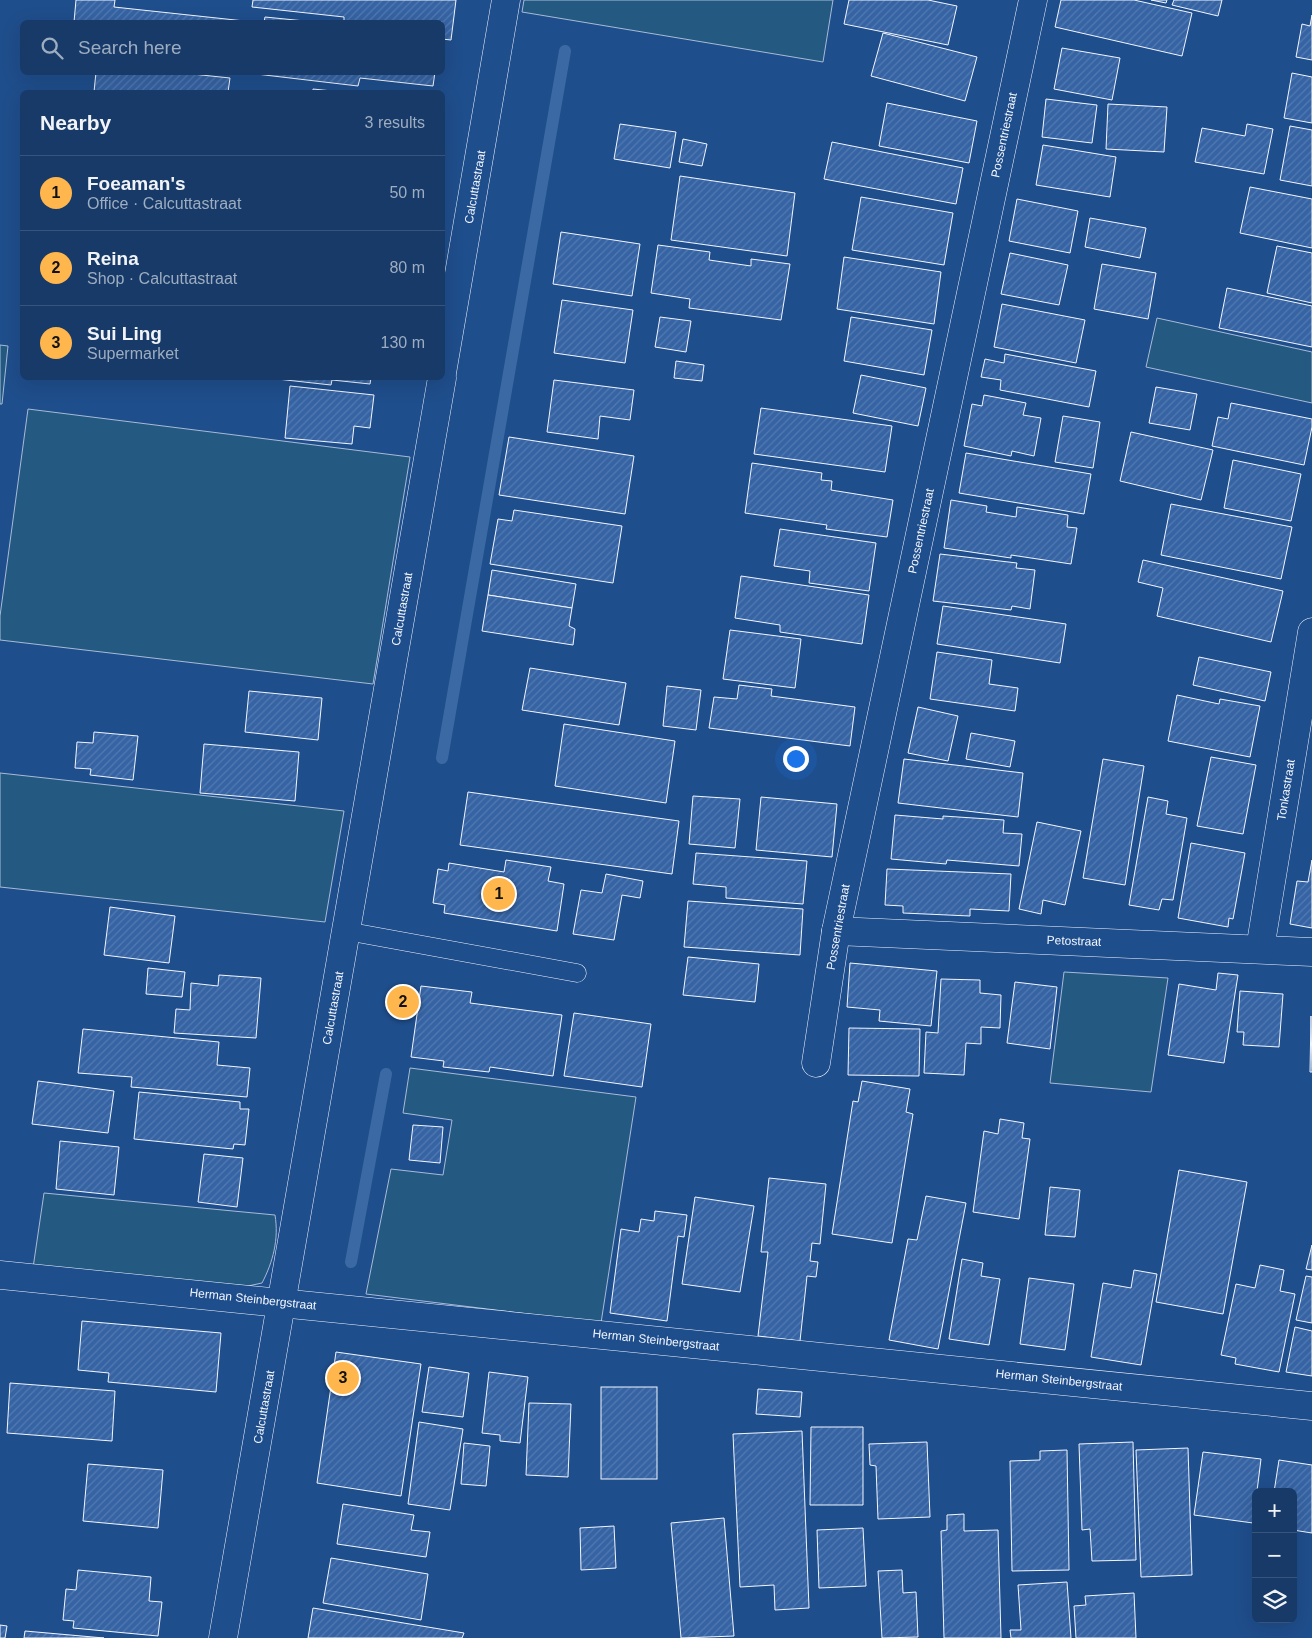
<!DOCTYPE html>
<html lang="en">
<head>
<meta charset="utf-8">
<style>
	:root { --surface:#173a69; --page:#20416f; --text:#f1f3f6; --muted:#9eadc0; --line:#36547d; --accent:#ffb74d }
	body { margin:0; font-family:Arial,sans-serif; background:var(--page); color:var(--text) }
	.controls { position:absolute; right:15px; bottom:15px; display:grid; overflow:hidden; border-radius:8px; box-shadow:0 5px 20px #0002 }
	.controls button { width:45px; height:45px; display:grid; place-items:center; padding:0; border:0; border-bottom:1px solid var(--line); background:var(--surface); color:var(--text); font:25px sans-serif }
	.you { position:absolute; left:795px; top:758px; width:18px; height:18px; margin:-12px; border:4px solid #fff; border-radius:50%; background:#1a73e8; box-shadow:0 0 0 8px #1a73e833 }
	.badge { display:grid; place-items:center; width:32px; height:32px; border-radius:50%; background:var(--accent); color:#111; font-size:16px; font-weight:700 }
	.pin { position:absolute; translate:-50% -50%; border:2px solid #fff; box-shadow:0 1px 5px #0006 }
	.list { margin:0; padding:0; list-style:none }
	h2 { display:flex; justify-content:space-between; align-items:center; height:65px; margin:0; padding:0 20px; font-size:21px }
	h2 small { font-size:16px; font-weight:400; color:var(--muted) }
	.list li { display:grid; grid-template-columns:32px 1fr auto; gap:15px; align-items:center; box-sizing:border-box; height:75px; padding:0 20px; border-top:1px solid var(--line) }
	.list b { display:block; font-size:19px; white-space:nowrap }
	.list p { margin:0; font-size:16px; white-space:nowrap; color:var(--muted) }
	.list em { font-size:16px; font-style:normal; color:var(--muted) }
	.icon { flex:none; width:28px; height:28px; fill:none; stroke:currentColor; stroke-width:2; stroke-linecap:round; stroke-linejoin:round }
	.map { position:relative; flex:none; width:1312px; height:1638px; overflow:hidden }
	.search { position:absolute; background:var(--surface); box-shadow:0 5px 20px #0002; left:20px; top:20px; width:425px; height:55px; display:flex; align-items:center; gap:12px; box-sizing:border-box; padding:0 18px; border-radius:8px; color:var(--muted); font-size:19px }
	.panel { position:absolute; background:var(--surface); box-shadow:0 5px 20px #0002; left:20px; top:90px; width:425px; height:290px; border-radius:8px }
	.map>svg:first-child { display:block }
	.green { fill:#245a82; stroke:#a8bbd7 }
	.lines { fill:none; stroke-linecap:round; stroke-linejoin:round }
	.stream { stroke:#3b69a3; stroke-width:12 }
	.building { fill:url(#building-hatch); stroke:#f2f6ff }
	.lane-casing { stroke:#f2f6ff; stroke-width:19 }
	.street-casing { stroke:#f2f6ff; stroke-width:29 }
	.secondary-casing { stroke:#f2f6ff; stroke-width:29 }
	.lane { stroke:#1f4e8c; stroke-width:18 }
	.street { stroke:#1f4e8c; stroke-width:28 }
	.secondary { stroke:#1f4e8c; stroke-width:28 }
	.labels { text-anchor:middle; stroke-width:4; stroke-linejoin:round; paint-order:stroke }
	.street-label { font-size:12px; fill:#f2f6ff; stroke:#1f4e8c }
</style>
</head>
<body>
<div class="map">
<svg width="1312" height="1638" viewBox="0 0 1312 1638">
	<defs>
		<pattern id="building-hatch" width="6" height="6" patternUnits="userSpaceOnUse" patternTransform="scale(1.25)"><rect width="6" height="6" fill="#3563a3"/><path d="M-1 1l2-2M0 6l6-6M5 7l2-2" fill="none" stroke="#537ab1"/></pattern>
	</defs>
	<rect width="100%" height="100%" fill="#1f4e8c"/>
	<g class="green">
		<path d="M524,0H833L823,62L522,12Z"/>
		<path d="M1157,318L1312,352V403L1146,367Z"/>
		<path d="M0,345L8,346L2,404H0Z"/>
		<path d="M28,409L410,457L373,684L0,640V616Z"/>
		<path d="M0,773L344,811L325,922L0,887Z"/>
		<path d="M1064,972L1168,978L1151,1092L1050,1083Z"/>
		<path d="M410,1068L636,1097L601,1323L366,1294L391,1169L443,1175L452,1120L403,1113Z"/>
		<path d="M44,1193L275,1215C279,1239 273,1262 262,1283L248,1286L33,1268Z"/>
	</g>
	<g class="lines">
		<g class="stream">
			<path d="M442,758L565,51"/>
			<path d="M351,1262L386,1074"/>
		</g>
	</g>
	<g class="building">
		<path d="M76,0H115L114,7L254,22H74Z"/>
		<path d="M253,0H456L451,40L442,39V22H344V17L252,7Z"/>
		<path d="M849,0H928L957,6L948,45L844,24Z"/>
		<path d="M1061,0H1134L1192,13L1182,56L1055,27Z"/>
		<path d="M1151,0H1167L1166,3Z"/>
		<path d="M1174,0H1222L1218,16L1172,5Z"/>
		<path d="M1312,15V60L1296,57L1302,24L1310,26Z"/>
		<path d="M265,17L315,22H264Z"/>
		<path d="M883,33L977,57L965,101L871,76Z"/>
		<path d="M1062,48L1120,58L1112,100L1054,89Z"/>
		<path d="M96,72H173L230,78L228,92H94Z"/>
		<path d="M239,72H435L433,86L360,78L358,86Z"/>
		<path d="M1292,73L1312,77V123L1284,118Z"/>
		<path d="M313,89L342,92H313Z"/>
		<path d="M1046,99L1097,105L1092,143L1042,137Z"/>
		<path d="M887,103L977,121L969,163L879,146Z"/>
		<path d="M1108,104L1167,107L1164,152L1106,149Z"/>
		<path d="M620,124L676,132L670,168L614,159Z"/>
		<path d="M1247,124L1273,129L1264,174L1195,162L1202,128L1245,136Z"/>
		<path d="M1290,126L1312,130V186L1280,180Z"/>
		<path d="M683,139L707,144L702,166L679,162Z"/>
		<path d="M832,142L963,168L956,204L824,179Z"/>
		<path d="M1043,145L1116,157L1110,197L1036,185Z"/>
		<path d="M680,176L795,193L787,256L671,240Z"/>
		<path d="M1250,187L1312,199V248L1240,233Z"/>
		<path d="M861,197L953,213L944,265L852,250Z"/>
		<path d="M1017,199L1078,211L1070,253L1009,241Z"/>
		<path d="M1090,218L1146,228L1140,258L1085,247Z"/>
		<path d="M561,232L640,244L632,296L553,284Z"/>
		<path d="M658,245L710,252L709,260L751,266V259L790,264L781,320L689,308L690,299L651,293Z"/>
		<path d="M1277,246L1312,253V303L1267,293Z"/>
		<path d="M1010,253L1068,265L1059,305L1001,294Z"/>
		<path d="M844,257L941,272L934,324L837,309Z"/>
		<path d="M1102,264L1156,273L1148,319L1094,309Z"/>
		<path d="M1227,288L1312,306V347L1219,328Z"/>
		<path d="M562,300L633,310L625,363L554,353Z"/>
		<path d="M1002,304L1085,320L1076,363L994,347Z"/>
		<path d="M660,317L691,321L686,352L655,347Z"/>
		<path d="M851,317L932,330L924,375L844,361Z"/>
		<path d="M1005,354L1096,371L1089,407L1000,390L1001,380L981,377L985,359L1004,363Z"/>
		<path d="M676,361L704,365L702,381L674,378Z"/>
		<path d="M861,375L926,388L918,426L853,413Z"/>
		<path d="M278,378H371L370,384L332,380L331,385L277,379Z"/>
		<path d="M554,380L634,390L630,420L600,416L598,439L547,432Z"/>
		<path d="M290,386L374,395L370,428L354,426L352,444L285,438Z"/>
		<path d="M1156,387L1197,394L1190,430L1149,423Z"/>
		<path d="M984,395L1026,403L1023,415L1041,418L1034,456L1012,451L1011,456L964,446L972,404L982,406Z"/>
		<path d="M1231,403L1312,419V427L1304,465L1212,446L1218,417L1228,419Z"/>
		<path d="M761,408L892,426L885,472L754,454Z"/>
		<path d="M1063,416L1100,422L1093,468L1055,462Z"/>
		<path d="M1131,432L1213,450L1201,500L1120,481Z"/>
		<path d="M509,437L634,456L625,514L499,495Z"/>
		<path d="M966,453L1091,474L1084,514L959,493Z"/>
		<path d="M1233,460L1301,474L1291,521L1224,508Z"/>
		<path d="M752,463L822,473L821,480L832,481L831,490L893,500L887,537L826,529L827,525L745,513Z"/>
		<path d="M951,500L987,506L986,512L1016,517L1017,507L1068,515L1067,527L1077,528L1071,564L1011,555V558L944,548Z"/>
		<path d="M1171,504L1292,527L1281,579L1161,555Z"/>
		<path d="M514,510L622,526L613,583L490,564L498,519L512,521Z"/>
		<path d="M780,529L876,543L869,591L809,583L810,571L774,566Z"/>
		<path d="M940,554L1017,563L1016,568L1035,570L1030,609L1012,606L1011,610L933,601Z"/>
		<path d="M1143,560L1283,591L1271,642L1157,616L1163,588L1138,582Z"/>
		<path d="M492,570L576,584L572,608L488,595Z"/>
		<path d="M741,576L869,595L862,644L780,632V625L735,618Z"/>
		<path d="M488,595L572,608L569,626L575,629L573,645L482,631Z"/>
		<path d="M943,606L1066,624L1060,663L937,644Z"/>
		<path d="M730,630L801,639L795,688L723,679Z"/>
		<path d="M937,652L992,660L989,684L1018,688L1015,711L930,699Z"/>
		<path d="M1199,657L1271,672L1265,701L1193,685Z"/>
		<path d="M530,668L626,683L619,725L522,710Z"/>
		<path d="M739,685L772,689L771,696L855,707L850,746L709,728L714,697L737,699Z"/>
		<path d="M667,686L701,690L696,730L663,726Z"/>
		<path d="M249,691L322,698L318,740L245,732Z"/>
		<path d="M1177,695L1219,704L1220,699L1260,706L1250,757L1168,741Z"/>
		<path d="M918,707L958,716L948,761L908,753Z"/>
		<path d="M564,724L675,741L666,803L555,786Z"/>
		<path d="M94,732L138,736L133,780L90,775L91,769L75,768L77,742L93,743Z"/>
		<path d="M971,733L1015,741L1010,767L966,759Z"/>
		<path d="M204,744L299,752L295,801L200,793Z"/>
		<path d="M1211,757L1256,765L1243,834L1197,826Z"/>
		<path d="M904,759L1023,773L1018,817L898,803Z"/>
		<path d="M1103,759L1144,766L1125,885L1083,878Z"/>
		<path d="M468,792L679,821L672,874L460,845Z"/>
		<path d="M693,796L740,799L735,848L689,844Z"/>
		<path d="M761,797L837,804L832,857L756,850Z"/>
		<path d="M1148,797L1168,801L1166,814L1187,818L1173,900L1162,899L1159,910L1129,905Z"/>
		<path d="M895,815L943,819V816L1004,820L1003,833L1022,834L1019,866L947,860L946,864L891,859Z"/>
		<path d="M1037,822L1081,831L1065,905L1043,900L1041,914L1019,909Z"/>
		<path d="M1191,843L1245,853L1233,919L1229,918L1228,927L1178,918Z"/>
		<path d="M696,853L807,861L803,904L726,898V887L693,884Z"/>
		<path d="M506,860L551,867L548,881L564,884L557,931L444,913L445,905L433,903L438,869L448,871L449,863L504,872Z"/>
		<path d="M1312,860V928L1290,924L1297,881L1308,882Z"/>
		<path d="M887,869L1011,874L1009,911L970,909V916L903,913V906L885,905Z"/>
		<path d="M606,874L643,881L640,898L622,895L614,940L573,934L581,890L602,893Z"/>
		<path d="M688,901L803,909L800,955L684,947Z"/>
		<path d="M110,907L175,916L169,963L104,955Z"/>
		<path d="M688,957L759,964L755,1002L683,995Z"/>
		<path d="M850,963L937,971L931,1026L879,1021L880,1010L847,1007Z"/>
		<path d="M148,968L185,972L182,997L146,994Z"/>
		<path d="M1218,973L1238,975L1224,1063L1168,1055L1179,984L1216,990Z"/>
		<path d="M219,975L261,978L256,1038L174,1033L176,1009L190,1010L191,983L218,986Z"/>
		<path d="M941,979L980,980V993L1001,995L1000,1028L981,1027V1044L966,1043L964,1075L924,1073L926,1032L938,1033Z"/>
		<path d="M1015,982L1057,987L1050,1049L1007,1043Z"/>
		<path d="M421,986L472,992L470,1003L562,1015L553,1076L490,1067L489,1072L443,1067L444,1061L411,1057Z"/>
		<path d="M1240,991L1283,994L1279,1047L1243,1045L1244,1032H1237Z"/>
		<path d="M574,1013L651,1024L642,1087L564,1076Z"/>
		<path d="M1311,1016L1312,1072H1310Z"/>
		<path d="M849,1028L920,1029L919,1076L848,1075Z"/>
		<path d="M83,1029L219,1042L217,1065L250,1068L247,1097L131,1087L132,1077L78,1073Z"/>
		<path d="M38,1081L114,1091L108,1133L32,1124Z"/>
		<path d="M862,1081L910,1089L906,1112L913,1114L892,1243L832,1234L853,1101L858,1102Z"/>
		<path d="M139,1092L240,1102V1109H249L245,1145L234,1144L233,1149L134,1139Z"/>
		<path d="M1000,1119L1024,1123L1022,1138L1030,1139L1019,1219L973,1212L984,1131L998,1134Z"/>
		<path d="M413,1125L443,1127L440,1163L409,1160Z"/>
		<path d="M60,1141L119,1147L114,1195L56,1189Z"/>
		<path d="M204,1154L243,1158L237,1207L198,1202Z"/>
		<path d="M1179,1170L1247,1182L1223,1314L1156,1302Z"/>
		<path d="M769,1178L826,1184L820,1244L812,1243L810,1261L818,1262L816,1277L807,1276L800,1341L758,1336L768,1252H761Z"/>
		<path d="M1050,1187L1080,1190L1075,1237L1045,1235Z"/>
		<path d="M926,1196L966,1203L938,1349L889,1340L908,1239L917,1240Z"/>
		<path d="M695,1197L754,1206L740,1292L682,1284Z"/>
		<path d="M655,1211L687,1215L684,1237L678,1236L667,1321L610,1313L621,1229L639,1232L641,1219L654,1221Z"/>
		<path d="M1312,1245V1270L1306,1269Z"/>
		<path d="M962,1259L983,1263L981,1276L1000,1279L989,1345L949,1339Z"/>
		<path d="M1260,1265L1284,1270L1280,1291L1295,1294L1279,1372L1235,1364L1236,1358L1221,1355L1236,1284L1255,1288Z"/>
		<path d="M1134,1270L1157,1274L1141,1365L1091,1357L1103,1283L1131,1288Z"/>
		<path d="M1306,1276L1312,1277V1323L1296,1320Z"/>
		<path d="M1029,1278L1074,1284L1065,1350L1020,1344Z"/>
		<path d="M82,1321L221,1333L216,1392L108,1382L109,1373L78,1370Z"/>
		<path d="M1295,1327L1312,1331V1376L1286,1372Z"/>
		<path d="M336,1352L421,1364L401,1496L317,1483Z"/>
		<path d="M429,1367L469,1373L463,1417L422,1412Z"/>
		<path d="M489,1372L528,1377L520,1443L500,1441V1435L482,1433Z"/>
		<path d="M10,1383L115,1391L112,1441L7,1433Z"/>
		<rect x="601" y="1387" width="56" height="92"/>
		<path d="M758,1389L802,1392L800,1417L756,1414Z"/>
		<path d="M529,1403L571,1404L568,1477L526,1475Z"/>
		<path d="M419,1422L463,1429L450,1510L408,1504Z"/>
		<path d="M811,1427H863V1505H810Z"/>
		<path d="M802,1431L809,1608L775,1610L774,1585L740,1587L733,1434Z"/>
		<path d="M927,1442L930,1517L878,1519L876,1466L870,1465L869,1444Z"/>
		<path d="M1133,1442L1136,1560L1092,1561L1090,1529L1082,1530L1079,1444Z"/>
		<path d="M464,1443L490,1446L486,1486L461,1484Z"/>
		<path d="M1188,1448L1192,1575L1141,1577L1136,1450Z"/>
		<path d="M1067,1450L1069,1570L1012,1571L1010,1461L1040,1460V1451Z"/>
		<path d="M1203,1452L1261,1459L1253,1523L1194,1515Z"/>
		<path d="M1279,1460L1312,1465V1533L1293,1530V1492H1274Z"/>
		<path d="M88,1464L163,1470L158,1528L83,1521Z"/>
		<path d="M343,1504L414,1515L411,1530L430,1532L426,1557L337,1544Z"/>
		<path d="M964,1514V1531L998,1530L1001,1638H944L941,1531L947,1530V1515Z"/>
		<path d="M724,1518L734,1636L681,1638L671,1523Z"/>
		<path d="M614,1526L616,1568L581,1570L580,1528Z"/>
		<path d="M863,1528L866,1586L819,1588L817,1530Z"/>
		<path d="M331,1558L428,1574L421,1620L323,1603Z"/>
		<path d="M78,1570L151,1577L149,1601L162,1602L158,1636L73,1628L74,1621L63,1620L66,1589L76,1590Z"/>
		<path d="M902,1570L903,1593L916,1592L918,1637L882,1638L878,1571Z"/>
		<path d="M1067,1582L1071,1638H1011L1010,1630H1021L1018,1585Z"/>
		<path d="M1134,1593L1136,1638H1076L1074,1606L1086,1605L1085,1596Z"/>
		<path d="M313,1608L464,1633L462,1638H308Z"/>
		<path d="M0,1625L7,1626L5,1638H0Z"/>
		<path d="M25,1631L104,1638H24Z"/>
	</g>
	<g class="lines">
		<defs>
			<path id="lane" d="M346,931L577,973"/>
			<g id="street">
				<path d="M836,931L1312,952"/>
				<path d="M1260,949L1312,632"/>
				<path d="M816,1063L836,931L1033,0"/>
				<path d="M0,1275L1312,1406"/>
			</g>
			<g id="secondary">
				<path d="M442,373L506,0"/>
				<path d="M223,1638L442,378"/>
			</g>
		</defs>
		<use href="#lane" class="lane-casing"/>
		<use href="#street" class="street-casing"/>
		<use href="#secondary" class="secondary-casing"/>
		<use href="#lane" class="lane"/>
		<use href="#street" class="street"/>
		<use href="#secondary" class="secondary"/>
	</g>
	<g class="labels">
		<g class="street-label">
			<text transform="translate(1004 135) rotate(-78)" y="4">Possentriestraat</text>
			<text transform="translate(475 187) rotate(-80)" y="4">Calcuttastraat</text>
			<text transform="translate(921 531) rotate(-78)" y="4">Possentriestraat</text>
			<text transform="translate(402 609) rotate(-80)" y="4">Calcuttastraat</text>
			<text transform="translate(1286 790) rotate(-81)" y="4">Tonkastraat</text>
			<text transform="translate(838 927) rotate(-80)" y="4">Possentriestraat</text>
			<text transform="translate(1074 941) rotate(2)" y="4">Petostraat</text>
			<text transform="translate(333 1008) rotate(-80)" y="4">Calcuttastraat</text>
			<text transform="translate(253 1299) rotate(6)" y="4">Herman Steinbergstraat</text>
			<text transform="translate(656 1340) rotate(6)" y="4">Herman Steinbergstraat</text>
			<text transform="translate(1059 1380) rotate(6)" y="4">Herman Steinbergstraat</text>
			<text transform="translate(264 1407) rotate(-80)" y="4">Calcuttastraat</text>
		</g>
	</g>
</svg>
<div class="controls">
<button>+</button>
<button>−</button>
<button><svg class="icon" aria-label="layers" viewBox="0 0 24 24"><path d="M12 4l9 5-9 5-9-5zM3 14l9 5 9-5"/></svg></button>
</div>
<div class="you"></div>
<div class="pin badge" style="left:499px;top:894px">1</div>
<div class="pin badge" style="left:403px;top:1002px">2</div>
<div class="pin badge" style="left:343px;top:1378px">3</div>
<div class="search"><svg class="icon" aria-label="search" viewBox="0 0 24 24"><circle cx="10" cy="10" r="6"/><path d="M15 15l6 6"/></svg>Search here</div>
<section class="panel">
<h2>Nearby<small>3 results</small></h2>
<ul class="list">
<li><span class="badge">1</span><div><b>Foeaman's</b><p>Office · Calcuttastraat</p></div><em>50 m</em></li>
<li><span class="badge">2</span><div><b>Reina</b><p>Shop · Calcuttastraat</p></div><em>80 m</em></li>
<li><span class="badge">3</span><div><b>Sui Ling</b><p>Supermarket</p></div><em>130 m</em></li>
</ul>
</section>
</div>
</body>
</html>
